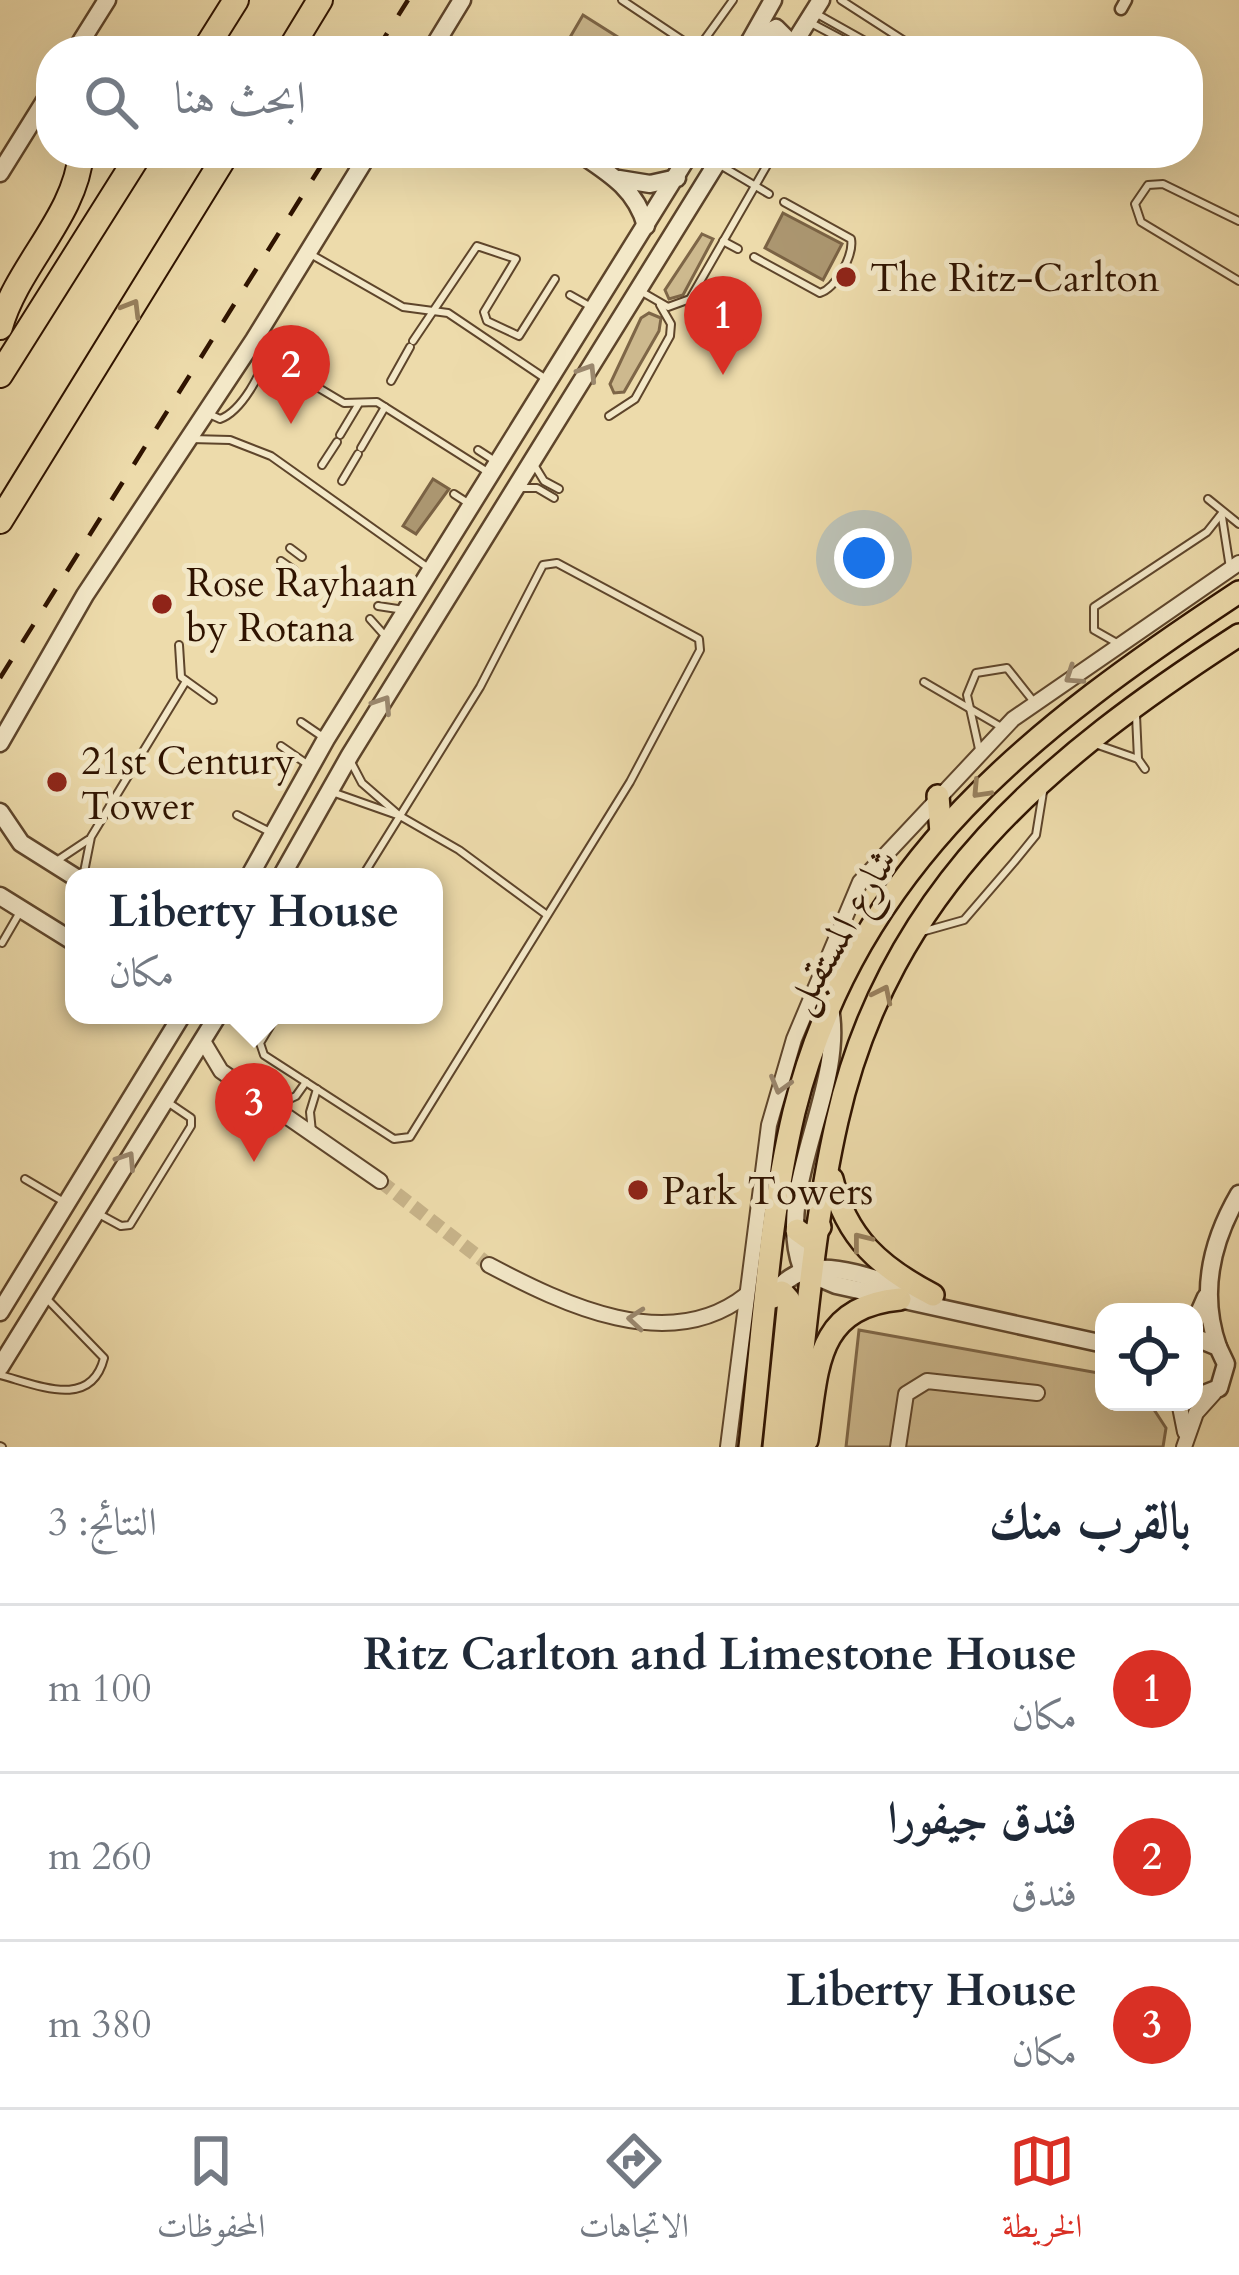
<!DOCTYPE html>
<html lang="ar">
<head>
<meta charset="utf-8">
<style>
	:root { --surface:#fff; --page:#f2f2f3; --text:#1f2937; --muted:#747a83; --line:#e0e1e3; --accent:#d93025 }
	body { margin:0; font-family:Cardo,Amiri,serif; background:var(--page); color:var(--text); direction:rtl }
	.controls { position:absolute; right:36px; bottom:36px; display:grid; overflow:hidden; border-radius:24px; box-shadow:0 12px 48px #0002 }
	.controls button { width:108px; height:108px; display:grid; place-items:center; padding:0; border:0; border-bottom:3px solid var(--line); background:var(--surface); color:var(--text); font:60px sans-serif }
	.you { position:absolute; left:864px; top:558px; width:42px; height:42px; margin:-30px; border:9px solid #fff; border-radius:50%; background:#1a73e8; box-shadow:0 0 0 18px #1a73e833 }
	.badge { display:grid; place-items:center; width:78px; height:78px; border-radius:50%; background:var(--accent); color:#fff; font-size:39px; font-weight:700 }
	.pin { position:absolute; translate:-50% -99px; filter:drop-shadow(0 3px 6px #0008) }
	.pin::after { content:''; position:absolute; top:63px; width:42px; height:36px; background:inherit; clip-path:polygon(0 0,100% 0,50% 100%) }
	.popup { position:absolute; left:65px; top:868px; width:378px; height:156px; box-sizing:border-box; display:grid; place-content:center; border-radius:24px; background:var(--surface); filter:drop-shadow(0 3px 9px #0005); font-size:39px; white-space:nowrap; color:var(--muted) }
	.popup b { font-size:45px; color:var(--text) }
	.popup::after { content:''; position:absolute; left:50%; top:100%; margin-left:-24px; border:24px solid transparent; border-top-color:var(--surface) }
	.list { margin:0; padding:0; list-style:none }
	h2 { display:flex; justify-content:space-between; align-items:center; height:156px; margin:0; padding:0 48px; font-size:51px }
	h2 small { font-size:39px; font-weight:400; color:var(--muted) }
	.list li { display:grid; grid-template-columns:78px 1fr auto; gap:36px; align-items:center; box-sizing:border-box; height:168px; padding:0 48px; border-top:3px solid var(--line) }
	.list b { display:block; font-size:45px; white-space:nowrap }
	.list p { margin:0; font-size:39px; white-space:nowrap; color:var(--muted) }
	.list em { font-size:39px; font-style:normal; color:var(--muted) }
	.icon { flex:none; width:66px; height:66px; fill:none; stroke:currentColor; stroke-width:2; stroke-linecap:round; stroke-linejoin:round }
	.map { position:relative; flex:none; width:1239px; height:1447px; overflow:hidden; direction:ltr }
	.search { position:absolute; background:var(--surface); box-shadow:0 12px 48px #0002; left:36px; right:36px; top:36px; height:132px; display:flex; align-items:center; gap:30px; box-sizing:border-box; padding:0 42px; border-radius:48px; color:var(--muted); font-size:45px }
	.sheet { height:660px; background:var(--surface) }
	nav { display:flex; justify-content:space-around; align-items:center; box-sizing:border-box; height:168px; border-top:3px solid var(--line); background:var(--surface); font-size:33px; color:var(--muted) }
	nav a { display:grid; justify-items:center; gap:6px }
	nav .on { color:var(--accent) }
	.map>svg:first-child { display:block }
	.green { fill:#cdb98e; stroke:#7e6647; stroke-width:3 }
	.water { fill:#ac9771; stroke:#7a6244; stroke-width:3 }
	.lines { fill:none; stroke-linecap:round; stroke-linejoin:round }
	.minor-tunnel { stroke:#c7b389; stroke-width:14; stroke-dasharray:14 7; stroke-linecap:butt }
	.service-casing { stroke:#5e452b; stroke-width:10 }
	.pedestrian-casing { stroke:#5e452b; stroke-width:15 }
	.minor-casing { stroke:#5e452b; stroke-width:18 }
	.tertiary-casing { stroke:#5e452b; stroke-width:21 }
	.primary-casing { stroke:#2f1300; stroke-width:26 }
	.motorway-casing { stroke:#2f1300; stroke-width:28 }
	.service { stroke:#f3e8c8; stroke-width:6 }
	.pedestrian { stroke:#f3e8c8; stroke-width:10 }
	.minor { stroke:#f3e8c8; stroke-width:14 }
	.tertiary { stroke:#f3e8c8; stroke-width:16 }
	.primary { stroke:#eddbab; stroke-width:21 }
	.motorway { stroke:#eddbab; stroke-width:24 }
	.rail { stroke:#2f1300; stroke-width:4.5; stroke-dasharray:21 21; stroke-linecap:butt }
	.oneway { stroke:#98815e }
	.oneway2 { stroke:#9b886e }
	.poi-dot { fill:#8f2418; stroke:#f3e8c8; stroke-width:4.5 }
	.labels { text-anchor:middle; stroke-width:10; stroke-linejoin:round; paint-order:stroke }
	.poi-label { font-size:39px; fill:#2f1300; stroke:#f3e8c8; text-anchor:start }
	.street-label { font-size:39px; fill:#2f1300; stroke:#f3e8c8 }
</style>
</head>
<body>
<div class="map">
<svg width="1239" height="1447" viewBox="0 0 1239 1447">
	<rect width="100%" height="100%" fill="#eddbab"/>
	<filter id="stains"><feTurbulence type="fractalNoise" baseFrequency=".00167" numOctaves="4"/><feColorMatrix values="0 0 0 0 .2 0 0 0 0 .09 0 0 0 0 .02 0 0 0 .5 -.17"/></filter>
	<radialGradient id="worn" r=".72"><stop offset=".6" stop-color="#630" stop-opacity="0"/><stop offset="1" stop-color="#630" stop-opacity=".3"/></radialGradient>
	<g class="green">
		<path d="M583,15L621,39L614,51H562Z"/>
		<path d="M702,234L713,239L683,295L669,299L665,290Z"/>
		<path d="M649,313L661,318L659,331L624,392L614,393L610,384L641,318Z"/>
		<path d="M859,1330L1104,1374V1402H1149L1166,1428L1163,1447H846Z"/>
	</g>
	<g class="water">
		<path d="M783,213L842,244L823,280L765,248Z"/>
		<path d="M433,479L449,489L416,534L403,526Z"/>
	</g>
	<g class="lines">
		<path class="minor-tunnel" d="M380,1181L489,1265"/>
		<defs>
			<g id="service">
				<path d="M622,0L697,50L733,0"/>
				<path d="M841,0L920,51"/>
				<path d="M817,14L883,51"/>
				<path d="M811,23L864,51"/>
				<path d="M829,51H847"/>
				<path d="M534,156L539,153"/>
				<path d="M724,159L739,153"/>
				<path d="M720,165L769,194"/>
				<path d="M1239,221L1163,184L1148,185L1135,204L1141,222L1239,281"/>
				<path d="M723,241L738,249"/>
				<path d="M312,255L403,307L448,313L546,379"/>
				<path d="M754,257L820,293C836,288 854,255 851,239L784,202"/>
				<path d="M642,292L668,307L690,299L774,153"/>
				<path d="M570,295L593,308"/>
				<path d="M690,299V312L700,320"/>
				<path d="M413,341L477,246L516,259L484,312L487,321L519,336L555,279"/>
				<path d="M265,356L344,403L377,402L486,471"/>
				<path d="M391,381L410,347"/>
				<path d="M209,414L220,419C240,412 265,372 264,351L254,341"/>
				<path d="M609,416L635,399L670,336L671,324L660,305"/>
				<path d="M340,435L358,405"/>
				<path d="M191,439L230,440L271,456L427,567"/>
				<path d="M361,448L385,407"/>
				<path d="M478,450L495,461"/>
				<path d="M533,463L544,481L559,489"/>
				<path d="M322,465L337,442"/>
				<path d="M342,481L358,454"/>
				<path d="M519,488H537L554,498"/>
				<path d="M454,494L471,505"/>
				<path d="M1208,499L1239,524"/>
				<path d="M1222,517L1230,568"/>
				<path d="M290,548L302,557"/>
				<path d="M281,561L294,570"/>
				<path d="M378,606L404,610"/>
				<path d="M370,619L387,638"/>
				<path d="M1117,643L1094,630V607L1207,532L1222,513"/>
				<path d="M179,645L181,677L213,700"/>
				<path d="M924,682L1003,728"/>
				<path d="M1136,715L1138,759"/>
				<path d="M301,722L323,737"/>
				<path d="M1098,745L1138,759L1145,769"/>
				<path d="M281,746L307,764"/>
				<path d="M979,749L967,695L976,673L1007,668L1034,702"/>
				<path d="M351,762L362,783L400,816"/>
				<path d="M332,792L400,816L459,850L547,915"/>
				<path d="M237,815L268,831"/>
				<path d="M55,862L88,840"/>
				<path d="M83,877L91,837L186,681"/>
				<path d="M925,931L964,920L1014,862L1036,835L1043,792"/>
				<path d="M2,943L20,912"/>
				<path d="M277,1015L260,1043L264,1055L394,1139L410,1137L630,782L700,650L699,639L557,563L543,565L480,687L362,877"/>
				<path d="M277,1105L296,1096L306,1082"/>
				<path d="M312,1132L310,1112L317,1089"/>
				<path d="M25,1179L64,1202"/>
				<path d="M97,1213L121,1226L130,1225L191,1126V1118L166,1101"/>
				<path d="M0,1375C38,1385 91,1410 104,1358L48,1300"/>
				<path d="M0,1446L2,1447"/>
			</g>
			<path id="pedestrian" d="M1121,9L1126,0"/>
			<g id="minor">
				<path d="M203,1041L221,1071L380,1181"/>
				<path d="M489,1265C563,1304 669,1356 746,1295"/>
				<path d="M1179,1402L1185,1432"/>
				<path d="M728,1447L769,1125L794,1039L860,882L1013,719L1239,563"/>
				<path d="M898,1447L906,1394L927,1381L1037,1393"/>
				<path d="M1184,1447L1196,1413L1214,1393"/>
			</g>
			<g id="tertiary">
				<path d="M750,41L773,0"/>
				<path d="M749,42L776,28L785,37L778,51"/>
				<path d="M75,51L107,0"/>
				<path d="M431,51L462,0"/>
				<path d="M789,51L821,0"/>
				<path d="M579,153C609,173 636,189 646,226"/>
				<path d="M0,173L51,91"/>
				<path d="M619,179L650,184L677,178"/>
				<path d="M0,743L85,595L254,340L369,153"/>
				<path d="M0,812L21,843L75,877"/>
				<path d="M249,877L326,739L690,153"/>
				<path d="M281,877L350,755L723,153"/>
				<path d="M0,896L74,942"/>
				<path d="M830,1008C846,1090 771,1190 803,1271L836,1285L1104,1344"/>
				<path d="M772,1298C803,1244 868,1279 916,1291"/>
				<path d="M0,1312L182,1015"/>
				<path d="M1194,1324L1206,1297"/>
				<path d="M1194,1337L1218,1347L1226,1364L1219,1388L1194,1398"/>
				<path d="M1218,1347C1199,1293 1211,1242 1239,1194"/>
				<path d="M0,1367L218,1015"/>
			</g>
			<g id="primary">
				<path d="M938,796L941,833"/>
				<path d="M832,1179C846,1238 881,1268 933,1295"/>
				<path d="M797,1230L808,1238L820,1227"/>
				<path d="M773,1297L782,1292L789,1300L774,1447"/>
				<path d="M807,1440C818,1372 813,1307 900,1299"/>
				<path d="M750,1447C763,1336 768,1221 794,1112C856,862 1036,726 1239,592"/>
				<path d="M792,1447C805,1339 813,1227 837,1121C889,889 1050,757 1239,635"/>
			</g>
			<g id="motorway">
				<path d="M204,51L236,0"/>
				<path d="M289,51L320,0"/>
				<path d="M0,327C17,266 76,216 81,153"/>
				<path d="M0,375L140,153"/>
				<path d="M0,521L227,153"/>
			</g>
		</defs>
		<use href="#service" class="service-casing"/>
		<use href="#pedestrian" class="pedestrian-casing"/>
		<use href="#minor" class="minor-casing"/>
		<use href="#tertiary" class="tertiary-casing"/>
		<use href="#primary" class="primary-casing"/>
		<use href="#motorway" class="motorway-casing"/>
		<use href="#service" class="service"/>
		<use href="#pedestrian" class="pedestrian"/>
		<use href="#minor" class="minor"/>
		<use href="#tertiary" class="tertiary"/>
		<use href="#primary" class="primary"/>
		<use href="#motorway" class="motorway"/>
		<g class="rail">
			<path d="M376,51L408,0"/>
			<path d="M0,678L329,153"/>
		</g>
	</g>
	<defs><path id="oneway-chevron" d="M-2-3.5L2.5 0L-2 3.5" fill="none" stroke-width="1.6" stroke-linecap="round" stroke-linejoin="round" transform="scale(3)"/></defs>
	<g class="oneway">
		<use href="#oneway-chevron" transform="translate(132 308) rotate(-59)"/>
		<use href="#oneway-chevron" transform="translate(980 790) rotate(133)"/>
		<use href="#oneway-chevron" transform="translate(883 994) rotate(-64)"/>
		<use href="#oneway-chevron" transform="translate(861 1241) rotate(-128)"/>
	</g>
	<g class="oneway2">
		<use href="#oneway-chevron" transform="translate(588 372) rotate(-58)"/>
		<use href="#oneway-chevron" transform="translate(1073 676) rotate(146)"/>
		<use href="#oneway-chevron" transform="translate(383 704) rotate(-57)"/>
		<use href="#oneway-chevron" transform="translate(780 1085) rotate(106)"/>
		<use href="#oneway-chevron" transform="translate(127 1160) rotate(-57)"/>
		<use href="#oneway-chevron" transform="translate(636 1319) rotate(-175)"/>
	</g>
	<g class="poi-dot">
		<circle cx="846" cy="277" r="12"/>
		<circle cx="162" cy="604" r="12"/>
		<circle cx="57" cy="782" r="12"/>
		<circle cx="638" cy="1190" r="12"/>
	</g>
	<g class="labels">
		<g class="poi-label">
			<text x="870" y="291">The Ritz-Carlton</text>
			<text x="186" y="596">Rose Rayhaan<tspan x="186" dy="45">by Rotana</tspan></text>
			<text x="81" y="774">21st Century<tspan x="81" dy="45">Tower</tspan></text>
			<text x="662" y="1204">Park Towers</text>
		</g>
		<g class="street-label">
			<text transform="translate(840 930) rotate(-60)" y="14">شارع المستقبل</text>
		</g>
	</g>
	<rect width="100%" height="100%" filter="url(#stains)"/>
	<rect width="100%" height="100%" fill="url(#worn)"/>
</svg>
<div class="controls">
<button><svg class="icon" aria-label="locate" viewBox="0 0 24 24"><circle cx="12" cy="12" r="6"/><path d="M12 2v4M12 18v4M2 12h4M18 12h4"/></svg></button>
</div>
<div class="you"></div>
<div class="pin badge" style="left:723px;top:375px">1</div>
<div class="pin badge" style="left:291px;top:424px">2</div>
<div class="pin badge" style="left:254px;top:1162px">3</div>
<div class="popup"><b>Liberty House</b>مكان</div>
<div class="search"><svg class="icon" aria-label="search" viewBox="0 0 24 24"><circle cx="10" cy="10" r="6"/><path d="M15 15l6 6"/></svg>ابحث هنا</div>
</div>
<section class="sheet">
<h2>بالقرب منك<small>النتائج: 3</small></h2>
<ul class="list">
<li><span class="badge">1</span><div><b>Ritz Carlton and Limestone House</b><p>مكان</p></div><em>100 m</em></li>
<li><span class="badge">2</span><div><b>فندق جيفورا</b><p>فندق</p></div><em>260 m</em></li>
<li><span class="badge">3</span><div><b>Liberty House</b><p>مكان</p></div><em>380 m</em></li>
</ul>
</section>
<nav>
<a class="on"><svg class="icon" aria-label="map" viewBox="0 0 24 24"><path d="M3 6l6-2 6 2 6-2v14l-6 2-6-2-6 2zM9 4v14M15 6v14"/></svg>الخريطة</a>
<a><svg class="icon" aria-label="directions" viewBox="0 0 24 24"><path d="M12 3l9 9-9 9-9-9zM9 14v-3h6M13 9l2 2-2 2"/></svg>الاتجاهات</a>
<a><svg class="icon" aria-label="saved" viewBox="0 0 24 24"><path d="M7 4h10v16l-5-4-5 4z"/></svg>المحفوظات</a>
</nav>
</body>
</html>
